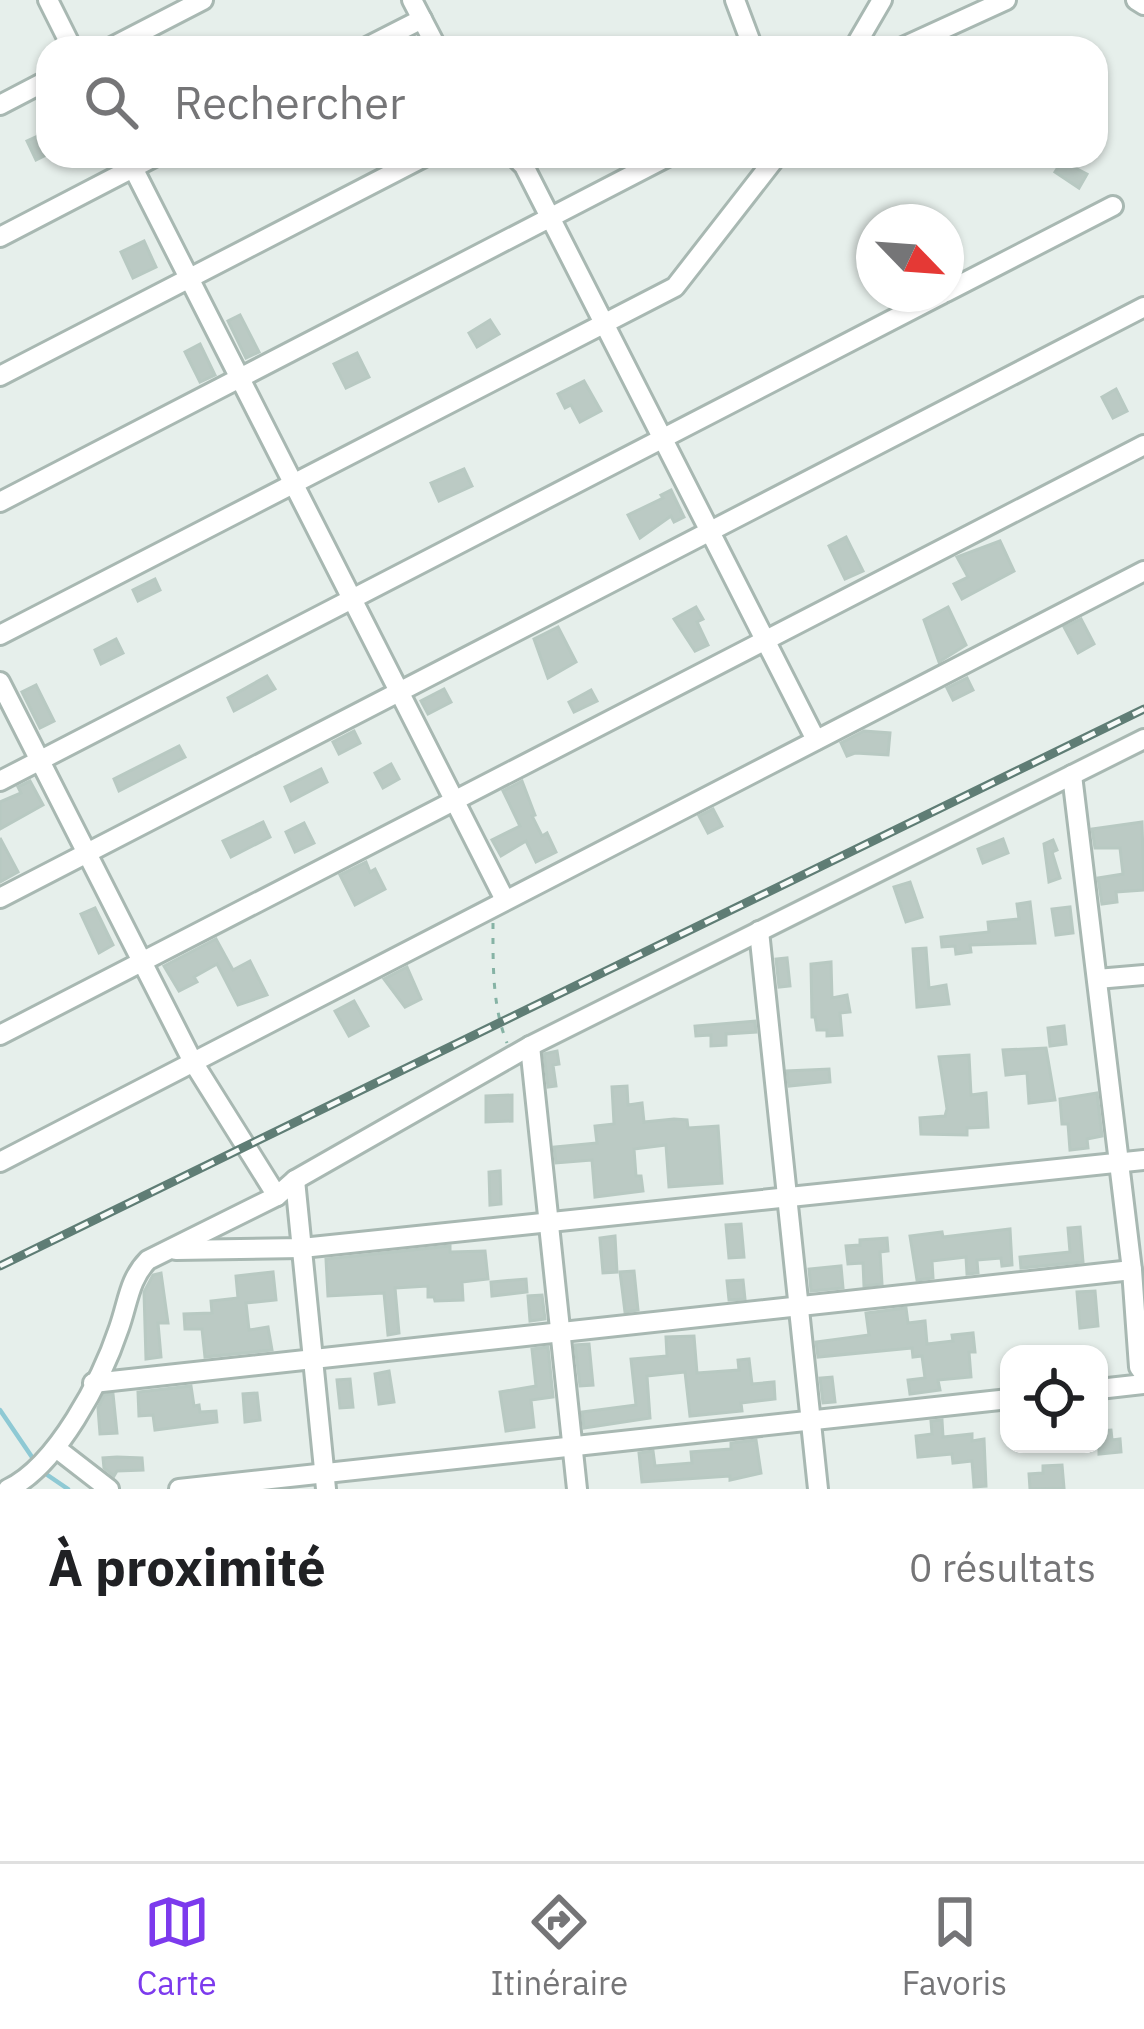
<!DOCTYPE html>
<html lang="fr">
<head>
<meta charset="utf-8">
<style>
	:root { --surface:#fff; --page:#f2f2f2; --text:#202124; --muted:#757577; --line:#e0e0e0; --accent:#7c3aed }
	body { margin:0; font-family:"IBM Plex Sans",sans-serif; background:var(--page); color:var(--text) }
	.controls { position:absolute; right:36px; bottom:36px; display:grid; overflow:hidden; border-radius:24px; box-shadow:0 3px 9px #0004 }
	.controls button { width:108px; height:108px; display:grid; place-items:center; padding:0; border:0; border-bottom:3px solid var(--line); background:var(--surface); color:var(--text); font:60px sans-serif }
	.compass { position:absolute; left:856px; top:204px; width:108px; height:108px; border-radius:50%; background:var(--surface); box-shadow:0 3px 9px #0004; rotate:115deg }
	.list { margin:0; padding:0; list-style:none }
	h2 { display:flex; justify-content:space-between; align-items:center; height:156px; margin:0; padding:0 48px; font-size:51px }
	h2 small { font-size:39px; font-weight:400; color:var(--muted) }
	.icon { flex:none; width:66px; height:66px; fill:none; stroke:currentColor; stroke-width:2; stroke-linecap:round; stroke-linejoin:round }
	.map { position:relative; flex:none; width:1144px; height:1489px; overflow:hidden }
	.search { position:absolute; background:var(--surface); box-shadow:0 3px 9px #0004; left:36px; right:36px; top:36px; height:132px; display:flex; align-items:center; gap:30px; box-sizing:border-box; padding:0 42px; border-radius:36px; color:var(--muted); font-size:45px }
	.sheet { height:372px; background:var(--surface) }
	nav { display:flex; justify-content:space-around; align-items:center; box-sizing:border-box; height:168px; border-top:3px solid var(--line); background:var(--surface); font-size:33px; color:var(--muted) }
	nav a { display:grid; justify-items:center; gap:6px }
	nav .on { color:var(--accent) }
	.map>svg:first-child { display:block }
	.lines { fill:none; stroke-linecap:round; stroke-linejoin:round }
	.stream { stroke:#8ec9d4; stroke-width:4.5 }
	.building { fill:#bbcac4; stroke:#b8c9c2; stroke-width:3 }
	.minor-casing { stroke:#a8b8b2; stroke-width:24 }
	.path { stroke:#86b3a5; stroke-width:3; stroke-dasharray:6 9; stroke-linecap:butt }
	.minor { stroke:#fff; stroke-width:18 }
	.rail-casing { stroke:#5f7d75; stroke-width:9 }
	.rail { stroke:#f7fbf9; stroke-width:4.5; stroke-dasharray:14; stroke-linecap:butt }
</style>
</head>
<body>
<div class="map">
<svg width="1144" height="1489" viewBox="0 0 1144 1489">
	<rect width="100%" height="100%" fill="#e6efeb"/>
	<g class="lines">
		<g class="stream">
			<path d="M0,1410L34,1460"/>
			<path d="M43,1472L68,1489"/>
		</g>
	</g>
	<g class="building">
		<path d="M40,135L48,154L36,160L27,141Z"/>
		<path d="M1062,161L1087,174L1079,188L1055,172Z"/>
		<path d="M144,241L156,267L133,278L121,252Z"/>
		<path d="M240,315L259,352L246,358L228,321Z"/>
		<path d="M490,320L499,334L477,347L469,333Z"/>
		<path d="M200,344L215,375L200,382L185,352Z"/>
		<path d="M357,353L369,377L346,388L334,364Z"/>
		<path d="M584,381L601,411L580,422L571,405L565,408L558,394Z"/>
		<path d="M1116,389L1127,411L1113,418L1102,397Z"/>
		<path d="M464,469L472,486L439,501L431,483Z"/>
		<path d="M671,490L684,517L674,522L671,516L640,538L628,515L663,498L661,495Z"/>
		<path d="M846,537L863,571L845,579L829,546Z"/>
		<path d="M1000,541L1014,571L962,599L954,584L968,577L957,557Z"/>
		<path d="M155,579L160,590L138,601L133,590Z"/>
		<path d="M696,607L703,619L697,622L708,645L695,651L674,619Z"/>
		<path d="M948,607L966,645L939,662L924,620Z"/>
		<path d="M1081,619L1094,644L1078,653L1064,627Z"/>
		<path d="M558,627L576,662L548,678L534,639Z"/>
		<path d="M116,639L123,653L101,664L95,650Z"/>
		<path d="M267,676L275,689L234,711L228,698Z"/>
		<path d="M967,678L973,690L953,700L947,688Z"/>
		<path d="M36,685L54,721L40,728L22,692Z"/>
		<path d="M444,689L451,702L428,714L421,701Z"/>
		<path d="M591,690L597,701L574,712L569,702Z"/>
		<path d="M354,731L360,743L339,754L333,742Z"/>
		<path d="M864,731L890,733L888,755L855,753L847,756L841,743Z"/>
		<path d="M179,746L185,757L119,791L114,779Z"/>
		<path d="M391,764L399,779L383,788L375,773Z"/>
		<path d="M321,769L327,782L291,801L285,787Z"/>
		<path d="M30,781L43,805L0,829V802L21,793L18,787Z"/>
		<path d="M522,781L535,815L532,816L542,836L547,833L556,852L536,862L526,841L501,856L492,840L520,826L503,791Z"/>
		<path d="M713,809L722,826L708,833L699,816Z"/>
		<path d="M263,822L270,837L231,857L223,841Z"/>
		<path d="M1142,822L1144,890L1116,892L1117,902L1102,904L1098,878L1123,874L1120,848H1095L1092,829Z"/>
		<path d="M304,823L314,843L295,852L286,832Z"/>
		<path d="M0,838L18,872L0,882Z"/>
		<path d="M1003,839L1008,853L983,863L978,849Z"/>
		<path d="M1053,840L1057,850L1052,852L1060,878L1049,882L1044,844Z"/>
		<path d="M366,862L370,872L375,869L385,889L355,905L340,875Z"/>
		<path d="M910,882L922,917L906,922L894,887Z"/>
		<path d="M1030,902L1035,943L970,945L971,952L956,954L955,946L942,947L941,937L989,932L988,922L1019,919L1017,904Z"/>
		<path d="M1070,907L1073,933L1056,935L1052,909Z"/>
		<path d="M95,908L113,945L99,953L81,914Z"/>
		<path d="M216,939L233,970L250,961L267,995L238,1005L217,964L194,977L197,982L179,991L164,966Z"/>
		<path d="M926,948L929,988L946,985L949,1004L917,1007L913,949Z"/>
		<path d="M787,958L790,986L779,987L776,959Z"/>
		<path d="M831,962L832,998L847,995L850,1012L840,1013L842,1035L827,1036V1030H817L815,1017H812L811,964Z"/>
		<path d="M407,967L421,999L405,1007L384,979Z"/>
		<path d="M354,1001L368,1026L349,1036L335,1011Z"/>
		<path d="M755,1021L756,1032L726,1034V1045L711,1046V1035L696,1036L695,1026Z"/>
		<path d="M1064,1026L1066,1044L1050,1046L1048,1028Z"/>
		<path d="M1046,1048L1055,1100L1029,1103L1027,1073L1006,1075L1003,1050Z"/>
		<path d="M557,1051L559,1064L553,1065L556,1086L548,1087L544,1054Z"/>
		<path d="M969,1055L971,1095L986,1093L988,1127L967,1128V1135L921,1134L920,1118L945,1116L947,1109L939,1057Z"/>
		<path d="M829,1069L830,1082L789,1086L787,1071Z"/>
		<path d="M627,1086L628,1105L642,1103L644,1122L674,1119L687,1120L688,1128L718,1126L722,1183L669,1187L666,1145L634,1149L636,1176H641L643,1191L595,1197L592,1160L556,1163L554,1147L597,1143L595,1126L614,1124L612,1087Z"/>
		<path d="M1097,1093L1102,1136L1087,1139L1088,1148L1070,1150L1068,1124H1062L1060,1099Z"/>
		<path d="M512,1095V1121L486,1122V1096Z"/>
		<path d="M500,1171L501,1204L490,1205L489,1172Z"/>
		<path d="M741,1224L744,1257L729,1258L726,1225Z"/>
		<path d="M1080,1227L1083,1262L1021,1268L1020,1257L1070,1252L1068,1228Z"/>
		<path d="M1010,1229L1012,1265L1002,1266L1001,1258L977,1260L978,1273L967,1274L966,1257L932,1261L933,1278L917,1280L910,1236L942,1232L943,1237Z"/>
		<path d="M615,1236L617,1272L603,1273L600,1238Z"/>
		<path d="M887,1238L888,1251L880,1252L882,1284L864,1286L863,1263L848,1264L846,1246L860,1245V1240Z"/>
		<path d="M450,1246V1252L485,1251L488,1279L462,1282L463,1300L435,1301L434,1297H428V1286L395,1288L399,1333L388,1335L384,1293L328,1296L326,1259Z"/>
		<path d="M841,1266L843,1288L811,1291L809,1269Z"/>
		<path d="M634,1271L638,1310L625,1312L620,1272Z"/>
		<path d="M273,1272L276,1300L246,1303L249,1330L268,1327L272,1350L205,1357L202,1329H185L184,1314L212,1313L211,1301L238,1298L236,1276Z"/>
		<path d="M161,1273L168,1323H158L161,1357L146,1359L144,1292L153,1275Z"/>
		<path d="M526,1279L527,1292L492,1296L491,1282Z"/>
		<path d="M743,1280L745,1299L729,1300L727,1281Z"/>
		<path d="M1095,1291L1098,1326L1080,1328L1077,1292Z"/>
		<path d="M542,1295L545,1319L530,1321L528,1296Z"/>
		<path d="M906,1308L908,1323L925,1321L927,1344L953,1341L952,1335L973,1333L975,1352H969L971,1377L938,1380L940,1390L910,1394L908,1380L925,1378L922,1356L913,1357L912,1348L818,1357L816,1342L869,1335L866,1313Z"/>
		<path d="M694,1336L697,1373L739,1370L738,1360L749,1359L752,1384L774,1382L775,1399L741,1403L742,1411L690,1416L685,1372L647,1376L650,1418L584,1428L582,1412L636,1405L631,1359L667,1356L666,1337Z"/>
		<path d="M589,1344L593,1385L580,1386L575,1345Z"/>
		<path d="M548,1347L553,1397L531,1400L534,1427L506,1431L500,1392L536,1386L532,1349Z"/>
		<path d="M389,1371L394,1402L379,1404L375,1374Z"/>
		<path d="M832,1377L835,1402L823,1403L820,1378Z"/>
		<path d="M350,1379L353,1407L340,1408L337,1380Z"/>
		<path d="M191,1386L194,1406L199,1405L200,1412L216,1411L217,1422L155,1430L153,1415L139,1416L138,1392Z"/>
		<path d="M257,1393L260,1420L245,1422L243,1394Z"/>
		<path d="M113,1394L117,1433L100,1434L98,1408L104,1395Z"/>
		<path d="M942,1420L943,1437L972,1434V1441L984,1439L986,1486L974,1487L972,1461L953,1463L952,1454L918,1457L916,1436L932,1434L931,1421Z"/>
		<path d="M1111,1430L1112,1440L1120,1439L1121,1452L1099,1454V1431Z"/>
		<path d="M756,1440L761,1473L730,1480V1476L642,1482L639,1453L653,1451L655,1466L692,1463L691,1452L731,1449V1443Z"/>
		<path d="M117,1457L142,1458L143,1470L117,1471L114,1476L104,1468L103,1458Z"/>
		<path d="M1062,1465L1064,1488L1030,1489L1029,1474L1043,1473V1466Z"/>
	</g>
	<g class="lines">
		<defs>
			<g id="minor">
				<path d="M48,0L72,48"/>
				<path d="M412,0L437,48"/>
				<path d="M735,0L753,48"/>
				<path d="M1136,0L1144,5"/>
				<path d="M110,48L203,0"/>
				<path d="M365,48L422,19"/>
				<path d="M854,48L882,0"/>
				<path d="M901,48L1006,0"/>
				<path d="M0,105L48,80"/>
				<path d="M127,156L505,900"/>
				<path d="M514,156L524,166L816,740"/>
				<path d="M0,237L156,156"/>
				<path d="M946,292L1113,206"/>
				<path d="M0,376L426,156"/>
				<path d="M0,502L669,156"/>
				<path d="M0,635L675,287L777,156"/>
				<path d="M0,682L193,1062L277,1196"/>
				<path d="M1072,775L1132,1270L1139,1367L1144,1374"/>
				<path d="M0,781L942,294"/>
				<path d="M0,898L1144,307"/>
				<path d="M759,931L818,1489"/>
				<path d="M1097,979L1144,975"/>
				<path d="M0,1035L1144,445"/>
				<path d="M530,1046L577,1489"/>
				<path d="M0,1162L1144,571"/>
				<path d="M295,1180L326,1489"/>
				<path d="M176,1250L302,1248L1144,1160"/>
				<path d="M93,1383L1132,1270"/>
				<path d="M1099,1389L1144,1384"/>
				<path d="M56,1448L109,1489"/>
				<path d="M8,1489C57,1466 102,1379 119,1328C128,1303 129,1279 148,1260L277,1196L295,1180L530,1046L1144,739"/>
				<path d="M179,1489L1009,1399"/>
			</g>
		</defs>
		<use href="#minor" class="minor-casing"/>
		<path class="path" d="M493,923C493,964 492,1005 507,1043"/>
		<use href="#minor" class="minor"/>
		<defs>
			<path id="rail" d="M0,1266L1144,709"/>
		</defs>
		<use href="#rail" class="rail-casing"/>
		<use href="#rail" class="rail"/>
	</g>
</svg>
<div class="controls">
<button><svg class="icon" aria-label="locate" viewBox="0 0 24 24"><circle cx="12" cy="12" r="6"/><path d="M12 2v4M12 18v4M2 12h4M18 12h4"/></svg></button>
</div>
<svg class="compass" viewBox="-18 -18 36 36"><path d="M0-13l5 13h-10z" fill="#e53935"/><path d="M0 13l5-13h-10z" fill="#757577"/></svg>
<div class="search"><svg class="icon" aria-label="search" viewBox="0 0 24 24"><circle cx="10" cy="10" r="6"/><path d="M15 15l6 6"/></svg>Rechercher</div>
</div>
<section class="sheet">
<h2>À proximité<small>0 résultats</small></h2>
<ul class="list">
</ul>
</section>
<nav>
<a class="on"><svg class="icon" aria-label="map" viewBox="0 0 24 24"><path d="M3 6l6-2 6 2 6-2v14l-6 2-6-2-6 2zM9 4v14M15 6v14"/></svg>Carte</a>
<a><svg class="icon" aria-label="directions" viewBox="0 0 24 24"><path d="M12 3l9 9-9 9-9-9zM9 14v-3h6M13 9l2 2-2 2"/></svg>Itinéraire</a>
<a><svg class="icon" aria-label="saved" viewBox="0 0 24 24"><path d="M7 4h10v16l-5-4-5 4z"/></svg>Favoris</a>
</nav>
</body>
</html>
